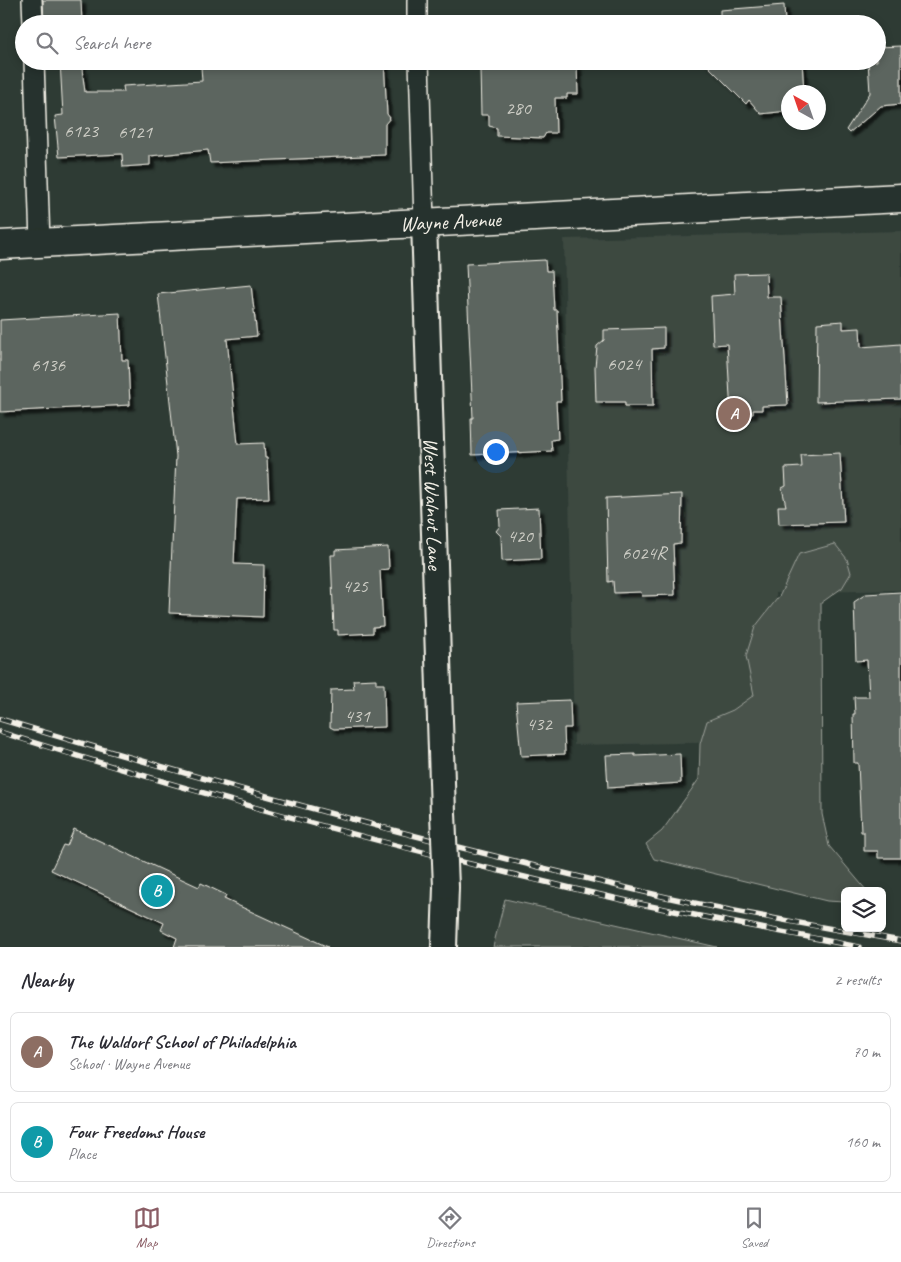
<!DOCTYPE html>
<html lang="en">
<head>
<meta charset="utf-8">
<style>
	:root { --surface:#fff; --page:#f7f7f7; --text:#2b2b33; --muted:#7c7c81; --line:#e1e1e2; --accent:#8a5d65 }
	body { margin:0; font-family:Caveat,sans-serif; background:var(--page); color:var(--text) }
	.controls { position:absolute; right:15px; bottom:15px; display:grid; overflow:hidden; border-radius:8px; box-shadow:0 2px 8px #0003 }
	.controls button { width:45px; height:45px; display:grid; place-items:center; padding:0; border:0; border-bottom:1px solid var(--line); background:var(--surface); color:var(--text); font:25px sans-serif }
	.compass { position:absolute; left:781px; top:85px; width:45px; height:45px; border-radius:50%; background:var(--surface); box-shadow:0 2px 8px #0003; rotate:320deg }
	.you { position:absolute; left:495px; top:451px; width:18px; height:18px; margin:-12px; border:4px solid #fff; border-radius:50%; background:#1a73e8; box-shadow:0 0 0 8px #1a73e833 }
	.badge { display:grid; place-items:center; width:32px; height:32px; border-radius:50%; background:var(--accent); color:#fff; font-size:16px; font-weight:700 }
	.pin { position:absolute; translate:-50% -50%; border:2px solid #fff; box-shadow:0 1px 5px #0006 }
	.list { margin:0; padding:0; list-style:none }
	h2 { display:flex; justify-content:space-between; align-items:center; height:65px; margin:0; padding:0 20px; font-size:21px }
	h2 small { font-size:16px; font-weight:400; color:var(--muted) }
	.list li { display:grid; grid-template-columns:32px 1fr auto; gap:15px; align-items:center; box-sizing:border-box; height:80px; margin:0 10px 10px; padding:0 10px; border:1px solid var(--line); border-radius:8px }
	.list b { display:block; font-size:19px; white-space:nowrap }
	.list p { margin:0; font-size:16px; white-space:nowrap; color:var(--muted) }
	.list em { font-size:16px; font-style:normal; color:var(--muted) }
	.icon { flex:none; width:28px; height:28px; fill:none; stroke:currentColor; stroke-width:2; stroke-linecap:round; stroke-linejoin:round }
	.map { position:relative; flex:none; width:901px; height:947px; overflow:hidden }
	.search { position:absolute; background:var(--surface); box-shadow:0 2px 8px #0003; left:15px; right:15px; top:15px; height:55px; display:flex; align-items:center; gap:12px; box-sizing:border-box; padding:0 18px; border-radius:28px; color:var(--muted); font-size:19px }
	.sheet { height:245px; background:var(--surface) }
	nav { display:flex; justify-content:space-around; align-items:center; box-sizing:border-box; height:70px; border-top:1px solid var(--line); background:var(--surface); font-size:14px; color:var(--muted) }
	nav a { display:grid; justify-items:center; gap:2px }
	nav .on { color:var(--accent) }
	.map>svg:first-child { display:block }
	.built { fill:#3c4841 }
	.green { fill:#48524c; stroke:#9ea29a }
	.building { fill:#5c655e; stroke:#f4f1e8; filter:url(#shadow) }
	.lines { fill:none; stroke-linecap:round; stroke-linejoin:round }
	.minor-casing { stroke:#f4f1e8; stroke-width:22 }
	.tertiary-casing { stroke:#f4f1e8; stroke-width:28 }
	.secondary-casing { stroke:#f4f1e8; stroke-width:31 }
	.minor { stroke:#26332d; stroke-width:19 }
	.tertiary { stroke:#26332d; stroke-width:24 }
	.secondary { stroke:#26332d; stroke-width:28 }
	.rail-casing { stroke:#f4f1e8; stroke-width:5.5 }
	.rail { stroke:#26332d; stroke-width:4; stroke-dasharray:11; stroke-linecap:butt }
	.tertiary-bridge-casing { stroke:#f4f1e8; stroke-width:28; stroke-linecap:butt }
	.tertiary-bridge { stroke:#26332d; stroke-width:24 }
	.labels { text-anchor:middle; stroke-width:4; stroke-linejoin:round; paint-order:stroke }
	.number-label { font-size:19px; fill:#cecec6 }
	.street-label { font-size:21px; fill:#f4f1e8; stroke:#26332d }
</style>
</head>
<body>
<div class="map">
<svg width="901" height="947" viewBox="0 0 901 947">
	<defs>
		<filter id="shadow"><feDropShadow dx="4.5" dy="4.5" stdDeviation="1" flood-color="#0009"/></filter>
	</defs>
	<rect width="100%" height="100%" fill="#2e3b34"/>
	<filter id="ink" filterUnits="userSpaceOnUse"><feTurbulence type="fractalNoise" baseFrequency=".02" numOctaves="2"/><feDisplacementMap in="SourceGraphic" scale="10" xChannelSelector="R" yChannelSelector="G"/><feConvolveMatrix kernelMatrix="1 2 1 2 8 2 1 2 1" color-interpolation-filters="sRGB"/></filter>
	<g filter="url(#ink)">
		<path class="built" d="M901,231V590L776,593L779,741L574,745L564,239Z"/>
		<g class="green">
			<path d="M835,544L847,559L851,573L842,588L821,603L822,814L829,846L867,891H845V902L827,901L654,859L646,844L662,831L699,779L700,744L707,721L733,710L754,695L746,656L755,627L780,595L799,554Z"/>
			<path d="M505,899L717,947H493Z"/>
		</g>
		<g class="building">
			<path d="M43,0H81L82,24H44Z"/>
			<path d="M784,5L785,24H720V10Z"/>
			<path d="M901,46V104L881,106L849,133L846,130L870,93L868,61H877V47Z"/>
			<path d="M60,61H81L85,92H124L123,86L202,81L201,67L300,61H384L387,114L390,118L385,124V155L210,163L208,150L150,156V165L123,167L122,154L59,157L55,116L63,115Z"/>
			<path d="M513,61H535V66L577,65L578,94H567V98H555L556,133H546L543,138L497,136V128L489,126V115H481L480,69L513,68Z"/>
			<path d="M703,61H802L804,92H788V111L761,114L749,100L746,104Z"/>
			<path d="M545,260L546,271H552L554,310H557L561,401H556L558,439L551,440L552,451L472,455L471,418H473L466,264Z"/>
			<path d="M766,273L767,297H781L788,405L762,406V410H753V414L731,415L727,344L713,345L711,296L735,294L734,274Z"/>
			<path d="M251,285L257,336L227,339L238,444L264,443L265,458H267L269,498L237,499L234,564L264,565L263,617L169,613L176,456L158,294Z"/>
			<path d="M120,313L122,360H128L130,405L0,412V320Z"/>
			<path d="M843,321V329L860,328L861,347L901,344V399L816,402L817,323Z"/>
			<path d="M664,328V348L652,349L653,406H625V402H596L595,367L597,346L604,340V330Z"/>
			<path d="M840,453L844,522L779,524L778,506H786L782,488L786,486L785,468L802,467L801,455Z"/>
			<path d="M682,494L681,543L673,544L675,595L642,596L641,592L614,593L613,581L608,582L606,498Z"/>
			<path d="M539,508L541,559L502,561L501,536L496,531L500,526L499,510Z"/>
			<path d="M388,547L389,569L380,570L383,626L373,627V633L338,635V630H334L331,555H335V550Z"/>
			<path d="M901,592V858H878V851H864V832H861L858,763H854L853,714H855L854,697H869L867,660L856,661L854,602L866,594Z"/>
			<path d="M376,679V684H384L385,727L334,729L330,727L331,690L354,689L353,680Z"/>
			<path d="M570,700L571,728H564L565,754L521,756L516,702Z"/>
			<path d="M635,754V756L680,754L681,783L608,788L606,755Z"/>
			<path d="M74,829L199,887L201,883L226,895L224,899L328,947H174L177,938L161,930L164,923L51,870L63,845L67,846Z"/>
		</g>
		<g class="lines">
			<defs>
				<g id="minor">
					<path d="M32,0L33,24"/>
					<path d="M417,0V24"/>
					<path d="M34,61L40,243"/>
					<path d="M419,61L424,222"/>
				</g>
				<g id="tertiary">
					<path id="s1" d="M424,222L443,813"/>
					<path d="M444,947L446,887"/>
				</g>
				<g id="secondary">
					<path id="s2" d="M0,245L901,198"/>
				</g>
			</defs>
			<use href="#minor" class="minor-casing"/>
			<use href="#tertiary" class="tertiary-casing"/>
			<use href="#secondary" class="secondary-casing"/>
			<use href="#minor" class="minor"/>
			<use href="#tertiary" class="tertiary"/>
			<use href="#secondary" class="secondary"/>
			<defs>
				<g id="rail">
					<path d="M0,719C216,784 434,844 653,894C735,913 818,926 901,941"/>
					<path d="M0,732C210,798 422,855 636,903C710,919 785,932 859,947"/>
				</g>
			</defs>
			<use href="#rail" class="rail-casing"/>
			<use href="#rail" class="rail"/>
			<defs>
				<path id="tertiary-bridge" d="M443,813L446,887"/>
			</defs>
			<use href="#tertiary-bridge" class="tertiary-bridge-casing"/>
			<use href="#tertiary-bridge" class="tertiary-bridge"/>
		</g>
	</g>
	<g class="labels">
		<g class="number-label">
			<text x="518" y="114">280</text>
			<text x="81" y="137">6123</text>
			<text x="135" y="138">6121</text>
			<text x="624" y="370">6024</text>
			<text x="48" y="371">6136</text>
			<text x="520" y="542">420</text>
			<text x="644" y="559">6024R</text>
			<text x="355" y="592">425</text>
			<text x="357" y="722">431</text>
			<text x="539" y="730">432</text>
		</g>
		<g class="street-label">
			<text dy="7" stroke="none"><textPath href="#s2" startOffset="451">Wayne Avenue</textPath></text>
			<text dy="7" stroke="none"><textPath href="#s1" startOffset="282">West Walnut Lane</textPath></text>
		</g>
	</g>
</svg>
<div class="controls">
<button><svg class="icon" aria-label="layers" viewBox="0 0 24 24"><path d="M12 4l9 5-9 5-9-5zM3 14l9 5 9-5"/></svg></button>
</div>
<svg class="compass" viewBox="-18 -18 36 36"><path d="M0-13l5 13h-10z" fill="#e53935"/><path d="M0 13l5-13h-10z" fill="#7c7c81"/></svg>
<div class="you"></div>
<div class="pin badge" style="left:734px;top:414px;background:#8d6e63">A</div>
<div class="pin badge" style="left:157px;top:891px;background:#0f9aa8">B</div>
<div class="search"><svg class="icon" aria-label="search" viewBox="0 0 24 24"><circle cx="10" cy="10" r="6"/><path d="M15 15l6 6"/></svg>Search here</div>
</div>
<section class="sheet">
<h2>Nearby<small>2 results</small></h2>
<ul class="list">
<li><span class="badge" style="background:#8d6e63">A</span><div><b>The Waldorf School of Philadelphia</b><p>School · Wayne Avenue</p></div><em>70 m</em></li>
<li><span class="badge" style="background:#0f9aa8">B</span><div><b>Four Freedoms House</b><p>Place</p></div><em>160 m</em></li>
</ul>
</section>
<nav>
<a class="on"><svg class="icon" aria-label="map" viewBox="0 0 24 24"><path d="M3 6l6-2 6 2 6-2v14l-6 2-6-2-6 2zM9 4v14M15 6v14"/></svg>Map</a>
<a><svg class="icon" aria-label="directions" viewBox="0 0 24 24"><path d="M12 3l9 9-9 9-9-9zM9 14v-3h6M13 9l2 2-2 2"/></svg>Directions</a>
<a><svg class="icon" aria-label="saved" viewBox="0 0 24 24"><path d="M7 4h10v16l-5-4-5 4z"/></svg>Saved</a>
</nav>
</body>
</html>
